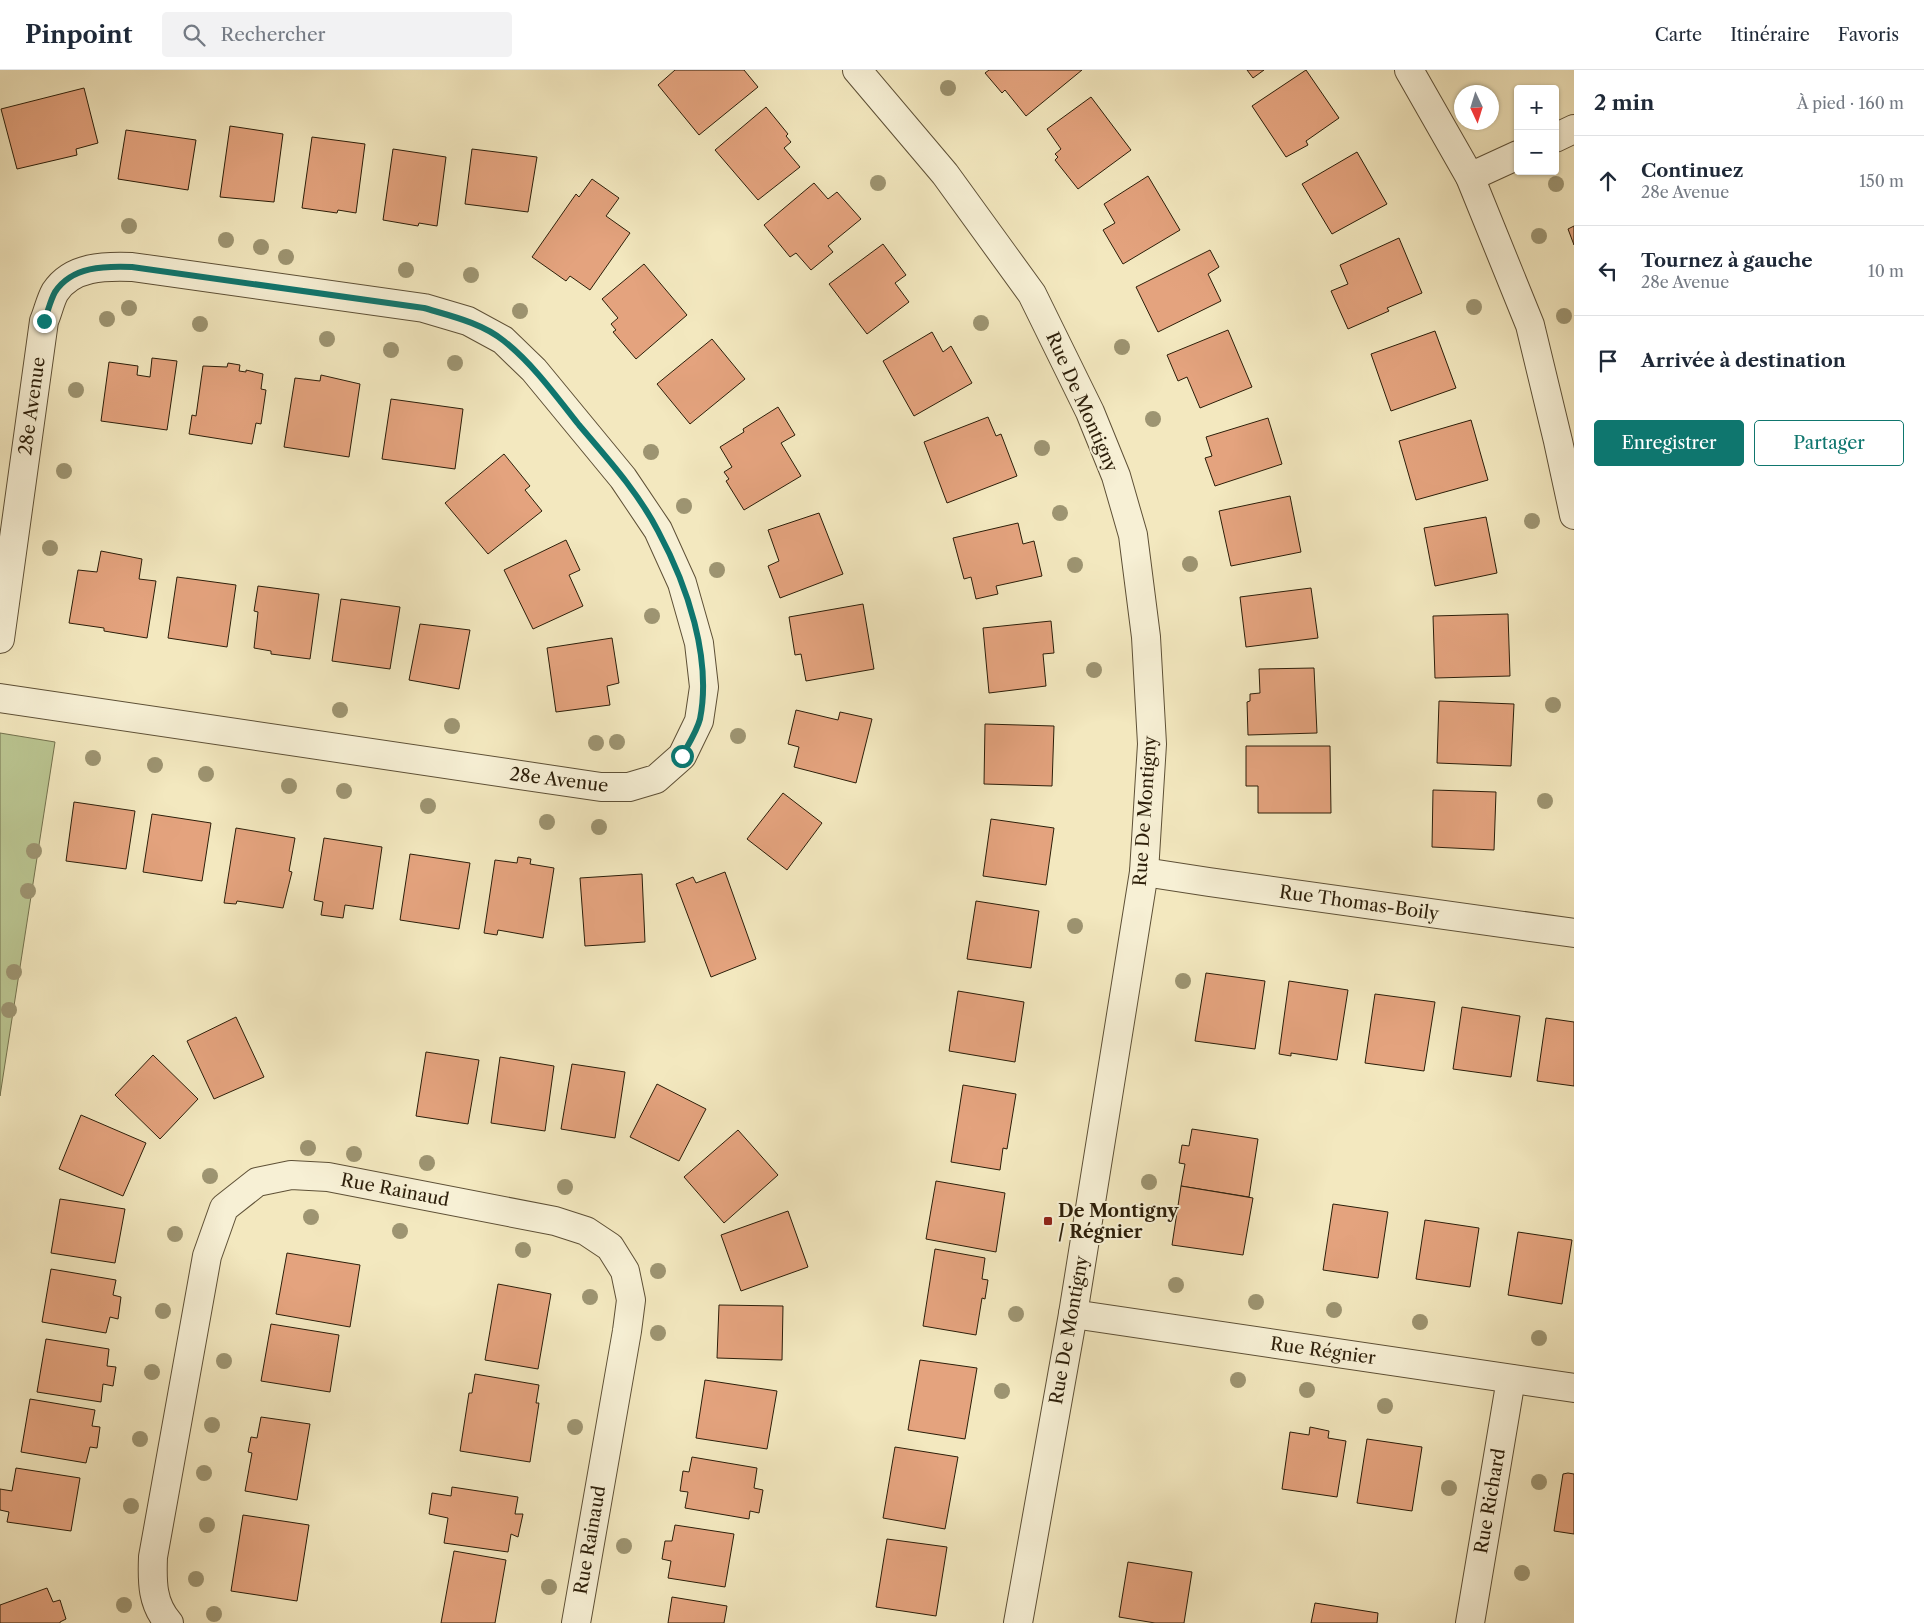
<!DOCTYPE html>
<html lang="fr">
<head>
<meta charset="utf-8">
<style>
	:root { --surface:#fff; --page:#f2f2f3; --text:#1f2937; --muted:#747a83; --line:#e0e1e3; --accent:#0f766e }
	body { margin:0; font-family:"Libre Caslon Text",serif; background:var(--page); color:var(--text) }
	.controls { position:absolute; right:15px; top:15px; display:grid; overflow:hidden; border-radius:5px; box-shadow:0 1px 4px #0004 }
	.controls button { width:45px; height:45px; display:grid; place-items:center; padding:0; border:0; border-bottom:1px solid var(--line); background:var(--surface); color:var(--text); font:25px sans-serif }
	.compass { position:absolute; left:1454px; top:15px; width:45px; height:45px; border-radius:50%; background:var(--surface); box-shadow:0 1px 4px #0004; rotate:176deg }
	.stop { position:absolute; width:15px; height:15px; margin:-11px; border:4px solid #0f766e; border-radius:50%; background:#fff }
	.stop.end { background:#0f766e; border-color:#fff; box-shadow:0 1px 5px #0008 }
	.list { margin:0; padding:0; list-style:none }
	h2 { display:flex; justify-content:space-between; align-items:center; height:65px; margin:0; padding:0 20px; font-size:21px }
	h2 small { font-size:16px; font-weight:400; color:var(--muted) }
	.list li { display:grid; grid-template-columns:32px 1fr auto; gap:15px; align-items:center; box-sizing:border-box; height:90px; padding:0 20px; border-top:1px solid var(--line) }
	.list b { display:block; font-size:19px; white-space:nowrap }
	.list p { margin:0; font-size:16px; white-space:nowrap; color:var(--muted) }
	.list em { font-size:16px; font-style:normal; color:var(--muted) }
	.actions { display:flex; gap:10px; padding:15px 20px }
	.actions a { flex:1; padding:11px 0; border:1px solid var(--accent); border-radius:5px; text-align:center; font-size:18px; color:var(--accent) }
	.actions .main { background:var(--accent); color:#fff }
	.icon { flex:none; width:28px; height:28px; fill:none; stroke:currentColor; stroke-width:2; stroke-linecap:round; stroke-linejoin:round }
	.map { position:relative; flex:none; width:1574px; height:1553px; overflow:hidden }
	header { display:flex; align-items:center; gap:30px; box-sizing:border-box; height:70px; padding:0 25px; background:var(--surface); border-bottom:1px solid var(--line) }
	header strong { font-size:24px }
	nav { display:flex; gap:28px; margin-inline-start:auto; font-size:18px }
	.search { width:350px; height:45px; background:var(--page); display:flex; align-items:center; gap:12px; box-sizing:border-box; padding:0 18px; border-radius:5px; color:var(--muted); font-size:19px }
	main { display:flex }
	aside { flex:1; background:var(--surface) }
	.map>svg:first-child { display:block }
	.green { fill:#bbc692; stroke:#74724e }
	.building { fill:#e4a37e; stroke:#2c1e09 }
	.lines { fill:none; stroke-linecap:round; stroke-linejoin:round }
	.street-casing { stroke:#5e5036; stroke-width:30 }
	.street { stroke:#f7f0d5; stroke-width:28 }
	.tree { fill:#9d9471 }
	.route { stroke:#0f766e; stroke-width:6 }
	.poi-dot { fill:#8f2418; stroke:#f7f0d5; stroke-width:2 }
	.labels { text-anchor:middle; stroke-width:4; stroke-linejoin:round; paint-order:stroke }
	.street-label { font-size:18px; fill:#2c1e09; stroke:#f7f0d5 }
	.poi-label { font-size:18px; font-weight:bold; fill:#2c1e09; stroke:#f7f0d5; text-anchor:start }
</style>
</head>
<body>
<header>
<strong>Pinpoint</strong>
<div class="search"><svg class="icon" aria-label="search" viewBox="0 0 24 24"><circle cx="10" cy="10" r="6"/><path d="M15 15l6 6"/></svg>Rechercher</div>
<nav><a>Carte</a><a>Itinéraire</a><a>Favoris</a></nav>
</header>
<main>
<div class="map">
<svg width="1574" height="1553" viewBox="0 0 1574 1553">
	<rect width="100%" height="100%" fill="#f3e8bf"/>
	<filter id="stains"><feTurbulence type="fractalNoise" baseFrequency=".004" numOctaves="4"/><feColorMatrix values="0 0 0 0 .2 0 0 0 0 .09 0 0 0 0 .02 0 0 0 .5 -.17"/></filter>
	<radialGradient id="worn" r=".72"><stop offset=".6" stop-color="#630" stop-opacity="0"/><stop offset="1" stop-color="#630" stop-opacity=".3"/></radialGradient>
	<path class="green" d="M0,663L55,672L0,1026Z"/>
	<g class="building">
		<path d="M675,0H744L758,17L699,65L658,15Z"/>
		<path d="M989,0H1082L1026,46L1005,20L1002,23L985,3Z"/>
		<path d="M1247,0H1264L1253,8Z"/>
		<path d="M1306,0L1339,48L1306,71L1308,75L1286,87L1252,36Z"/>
		<path d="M84,18L98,73L76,79L77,85L17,99L1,39Z"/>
		<path d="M1091,27L1131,80L1078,119L1055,90L1058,87L1055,84L1061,79L1047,59Z"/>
		<path d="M766,37L788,64L786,66L791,72L784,78L800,97L758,130L715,80Z"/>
		<path d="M230,56L283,64L274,132L220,127Z"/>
		<path d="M126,60L196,70L188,120L118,109Z"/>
		<path d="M312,67L365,74L356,143L338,140L337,143L302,138Z"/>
		<path d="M393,79L446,87L437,156L419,153L418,156L383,150Z"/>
		<path d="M472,79L537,87L528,142L465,134Z"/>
		<path d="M1357,82L1387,134L1332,164L1302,114Z"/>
		<path d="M1148,106L1180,160L1123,194L1103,160L1115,153L1104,134Z"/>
		<path d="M592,109L619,128L606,146L630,163L590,220L570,206L566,211L532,187L576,124L579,127Z"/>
		<path d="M814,113L828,129L837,122L861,149L828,176L833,182L811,200L796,183L790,187L764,155Z"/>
		<path d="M1574,156V175L1568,159Z"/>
		<path d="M1399,168L1422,223L1387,238L1389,241L1348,259L1331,221L1348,214L1340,195Z"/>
		<path d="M883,174L906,205L895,213L909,232L867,264L829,214Z"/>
		<path d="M1210,180L1219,197L1208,204L1221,231L1158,262L1136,217Z"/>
		<path d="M644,194L687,245L636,289L613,262L616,260L611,254L618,248L602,229Z"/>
		<path d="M1228,260L1252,317L1200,338L1187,307L1178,311L1167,285Z"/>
		<path d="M1435,261L1456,318L1391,341L1371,284Z"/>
		<path d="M932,262L943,282L951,276L972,313L914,346L883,291Z"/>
		<path d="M712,269L745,309L690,354L657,314Z"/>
		<path d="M152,288L177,291L167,360L101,351L109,292L138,296L137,305L150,307Z"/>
		<path d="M228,293L240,295L239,301L246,302V300L263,304L261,319L266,320L261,354L256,353L252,374L189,364L192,345L196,346L203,296L227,297Z"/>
		<path d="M321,305L360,314L349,387L284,377L295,308L320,311Z"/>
		<path d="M391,329L463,339L455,399L382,389Z"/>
		<path d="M778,337L795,365L781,373L801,406L744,440L726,411L729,409L724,402L732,397L720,377L744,362L743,359Z"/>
		<path d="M988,347L996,366L1001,364L1017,406L947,433L924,372Z"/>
		<path d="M1268,348L1282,394L1215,416L1205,388L1212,386L1206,367Z"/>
		<path d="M1471,350L1488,410L1416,430L1399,371Z"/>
		<path d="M504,384L530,416L525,420L542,441L488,484L445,433Z"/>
		<path d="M1290,426L1301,482L1231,496L1219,441Z"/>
		<path d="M819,443L843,504L780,528L768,496L779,491L768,460Z"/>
		<path d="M1486,447L1497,503L1435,516L1424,458Z"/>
		<path d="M1018,453L1023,474L1034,471L1042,506L996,516L998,524L976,529L971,507L964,509L953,468Z"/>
		<path d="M566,470L580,500L569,505L583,536L533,559L504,500Z"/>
		<path d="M101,481L142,489L139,509L156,511L147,568L104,561V558L69,553L78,500L97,502Z"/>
		<path d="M177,507L236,515L227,577L168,568Z"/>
		<path d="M258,516L319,524L310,589L271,584V581L254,578L258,542L254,541Z"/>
		<path d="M1311,518L1318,568L1246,577L1240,527Z"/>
		<path d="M341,529L400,537L390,599L332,591Z"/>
		<path d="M863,534L874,599L806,611L801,584L795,585L789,547Z"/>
		<path d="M1508,544L1510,606L1435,608L1433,546Z"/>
		<path d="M1051,551L1054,583L1043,584L1046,616L989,623L983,558Z"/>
		<path d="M420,554L470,560L459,619L409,610Z"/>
		<path d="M612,568L619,613L607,616L610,635L556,642L547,578Z"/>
		<path d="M1314,598L1317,663L1248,665L1247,632L1250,631V624L1260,623L1259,599Z"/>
		<path d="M1439,631L1514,634L1511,696L1437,693Z"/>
		<path d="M796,640L838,650L840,642L872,649L856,713L794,697L799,677L788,674Z"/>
		<path d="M985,654L1054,656L1052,716L984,714Z"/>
		<path d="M1246,676H1330L1331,743H1258V716H1246Z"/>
		<path d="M1433,720L1496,722L1494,780L1432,777Z"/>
		<path d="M783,723L822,753L787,800L747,769Z"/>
		<path d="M74,732L135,741L126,799L66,791Z"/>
		<path d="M152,744L211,753L202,811L143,802Z"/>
		<path d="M991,749L1054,758L1046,815L983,806Z"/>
		<path d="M236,758L295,768L289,801L292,802L283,838L237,831L236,834L224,833Z"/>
		<path d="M324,768L382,777L373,839L345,835L343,848L321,845L323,832L314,830Z"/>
		<path d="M410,784L470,793L459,859L400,850Z"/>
		<path d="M518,787L531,789L530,794L554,798L543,868L498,860L497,865L484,863L495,790L517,793Z"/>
		<path d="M725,802L756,889L711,907L676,814L693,807L696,813Z"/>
		<path d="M642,804L645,872L585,876L580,808Z"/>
		<path d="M976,831L1039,841L1031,898L967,889Z"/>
		<path d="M1206,903L1265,911L1255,979L1195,971Z"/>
		<path d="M1289,911L1348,920L1337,990L1291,983V986L1279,984Z"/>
		<path d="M958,921L1024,932L1015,992L949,981Z"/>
		<path d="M1375,924L1435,932L1424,1001L1365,993Z"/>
		<path d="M1462,937L1520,946L1511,1007L1453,999Z"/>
		<path d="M236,947L264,1007L214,1029L187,971Z"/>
		<path d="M1546,948L1574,952V1016L1537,1011Z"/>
		<path d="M426,982L479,990L468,1054L416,1046Z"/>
		<path d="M153,985L198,1029L160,1069L115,1025Z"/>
		<path d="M500,987L554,996L545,1061L491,1053Z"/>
		<path d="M572,994L625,1002L615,1068L561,1059Z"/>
		<path d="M657,1014L706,1039L679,1091L630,1067Z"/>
		<path d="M963,1015L1016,1024L1007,1079L1003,1078L1000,1100L951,1092Z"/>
		<path d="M81,1045L146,1073L123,1126L59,1099Z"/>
		<path d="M1192,1059L1258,1069L1249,1127L1181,1116L1185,1094L1179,1093L1182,1075L1189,1076Z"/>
		<path d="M738,1060L778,1105L724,1153L684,1107Z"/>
		<path d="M936,1111L1005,1123L996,1182L926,1169Z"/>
		<path d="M1181,1116L1253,1128L1243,1185L1172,1175Z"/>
		<path d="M60,1129L125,1139L115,1193L51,1183Z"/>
		<path d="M1333,1134L1388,1142L1378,1208L1323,1200Z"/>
		<path d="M788,1141L808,1197L741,1221L721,1165Z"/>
		<path d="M1425,1150L1479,1158L1470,1217L1416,1209Z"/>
		<path d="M1518,1162L1572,1170L1562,1234L1508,1225Z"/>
		<path d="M935,1179L985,1188L982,1209L988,1210L985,1229L982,1228L976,1265L923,1256Z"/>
		<path d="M287,1183L360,1195L350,1257L276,1244Z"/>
		<path d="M51,1199L116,1210L113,1225L121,1227L118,1249L110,1247L106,1263L42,1252Z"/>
		<path d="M498,1214L551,1224L538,1299L485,1290Z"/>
		<path d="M719,1235L783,1236L782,1290L717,1288Z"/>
		<path d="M271,1254L339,1265L330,1322L261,1311Z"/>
		<path d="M46,1269L109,1279L107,1296L116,1297L113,1316L103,1314L101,1332L37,1322Z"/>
		<path d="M920,1290L977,1298L965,1369L908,1360Z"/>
		<path d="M475,1304L539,1315L536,1333H539L530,1392L460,1381L469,1323H472Z"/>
		<path d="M705,1310L777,1321L767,1379L696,1368Z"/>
		<path d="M30,1329L95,1340L92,1356L100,1357L97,1378L90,1377L86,1393L21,1382Z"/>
		<path d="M261,1347L310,1354L297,1430L245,1421L252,1383L248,1382L251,1367L257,1368Z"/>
		<path d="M1310,1357L1329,1361L1328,1368L1346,1371L1337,1427L1282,1419L1290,1362L1309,1365Z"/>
		<path d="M1367,1369L1422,1377L1412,1441L1357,1433Z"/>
		<path d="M895,1377L958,1387L945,1459L883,1448Z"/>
		<path d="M692,1387L757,1398L754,1418L763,1420L759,1443L750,1441L749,1449L685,1438L688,1422L680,1421L683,1401L689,1402Z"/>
		<path d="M16,1398L80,1408L71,1461L7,1452L9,1442L0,1440V1419L12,1421Z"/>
		<path d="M1568,1403L1574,1404V1464L1554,1461L1563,1404Z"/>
		<path d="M452,1417L518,1427L515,1444H523L518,1467L511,1464L508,1482L444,1473L448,1448L429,1444L432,1423L451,1426Z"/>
		<path d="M243,1445L309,1455L297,1531L231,1521Z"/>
		<path d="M675,1455L734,1464L725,1517L668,1508L671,1491L662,1489L665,1471H672Z"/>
		<path d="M887,1469L947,1477L936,1546L876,1537Z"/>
		<path d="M454,1481L506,1490L495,1553H441Z"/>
		<path d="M1128,1492L1192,1502L1184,1553H1155L1119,1547Z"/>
		<path d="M47,1518L53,1532L60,1530L66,1549L60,1552V1553H0V1535Z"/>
		<path d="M672,1527L727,1536L724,1553H668Z"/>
		<path d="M1315,1533L1378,1543L1377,1553H1311Z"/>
	</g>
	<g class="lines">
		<defs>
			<g id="street">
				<path d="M857,0L945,104L1032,224L1090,342L1116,406L1133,465L1146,567L1152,674L1144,802L1073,1244L1018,1553"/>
				<path d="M1409,0L1470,107L1530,255L1558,371L1574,445"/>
				<path d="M1555,68L1574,59"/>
				<path d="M1470,107L1518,85"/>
				<path d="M0,569L44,251C48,242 50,231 55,222C72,196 105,196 132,197L424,238L468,251L503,270L534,300L623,408L658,460L682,513L699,573L704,617L699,651L682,686L656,709L629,717H601L0,628"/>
				<path d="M1144,802L1209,812L1574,863"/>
				<path d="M1073,1244L1574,1318"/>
				<path d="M169,1553C152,1534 152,1512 153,1487L207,1186L224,1138L257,1112L291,1105L328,1107L555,1151L586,1161L610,1177L625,1201L631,1230L627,1261L576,1553"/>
				<path d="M1470,1553L1511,1309"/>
			</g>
		</defs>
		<use href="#street" class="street-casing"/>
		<use href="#street" class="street"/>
	</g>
	<g class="tree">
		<circle cx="948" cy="18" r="8"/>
		<circle cx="878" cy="113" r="8"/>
		<circle cx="1556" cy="114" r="8"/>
		<circle cx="129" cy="156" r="8"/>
		<circle cx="1539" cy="166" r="8"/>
		<circle cx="226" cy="170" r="8"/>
		<circle cx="261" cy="177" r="8"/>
		<circle cx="286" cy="187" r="8"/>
		<circle cx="406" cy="200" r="8"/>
		<circle cx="471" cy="205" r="8"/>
		<circle cx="1474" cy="237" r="8"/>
		<circle cx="129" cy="238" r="8"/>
		<circle cx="520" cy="241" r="8"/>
		<circle cx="1564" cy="246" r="8"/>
		<circle cx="107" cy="249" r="8"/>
		<circle cx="981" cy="253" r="8"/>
		<circle cx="200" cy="254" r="8"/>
		<circle cx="327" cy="269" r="8"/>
		<circle cx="1122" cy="277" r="8"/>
		<circle cx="391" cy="280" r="8"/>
		<circle cx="455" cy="293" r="8"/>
		<circle cx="76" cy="320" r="8"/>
		<circle cx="1153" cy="349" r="8"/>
		<circle cx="1042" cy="378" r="8"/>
		<circle cx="651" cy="382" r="8"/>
		<circle cx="64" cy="401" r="8"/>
		<circle cx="684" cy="436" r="8"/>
		<circle cx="1060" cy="443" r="8"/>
		<circle cx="1532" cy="451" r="8"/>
		<circle cx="50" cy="478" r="8"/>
		<circle cx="1190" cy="494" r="8"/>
		<circle cx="1075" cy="495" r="8"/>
		<circle cx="717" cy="500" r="8"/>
		<circle cx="652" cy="546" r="8"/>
		<circle cx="1094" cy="600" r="8"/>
		<circle cx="1553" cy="635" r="8"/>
		<circle cx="340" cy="640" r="8"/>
		<circle cx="452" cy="656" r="8"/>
		<circle cx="738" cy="666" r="8"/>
		<circle cx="617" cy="672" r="8"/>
		<circle cx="596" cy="673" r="8"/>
		<circle cx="93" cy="688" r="8"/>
		<circle cx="155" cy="695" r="8"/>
		<circle cx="206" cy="704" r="8"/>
		<circle cx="289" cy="716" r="8"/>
		<circle cx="344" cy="721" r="8"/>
		<circle cx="1545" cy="731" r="8"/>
		<circle cx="428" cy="736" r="8"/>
		<circle cx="547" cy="752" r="8"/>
		<circle cx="599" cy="757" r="8"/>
		<circle cx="34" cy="781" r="8"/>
		<circle cx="28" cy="821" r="8"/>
		<circle cx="1075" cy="856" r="8"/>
		<circle cx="14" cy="902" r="8"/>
		<circle cx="1183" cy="911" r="8"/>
		<circle cx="9" cy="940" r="8"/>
		<circle cx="308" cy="1078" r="8"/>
		<circle cx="354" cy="1084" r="8"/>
		<circle cx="427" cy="1093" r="8"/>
		<circle cx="210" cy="1106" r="8"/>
		<circle cx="1149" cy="1112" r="8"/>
		<circle cx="565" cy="1117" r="8"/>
		<circle cx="311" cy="1147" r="8"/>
		<circle cx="400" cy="1161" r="8"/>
		<circle cx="175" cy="1164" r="8"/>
		<circle cx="523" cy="1180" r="8"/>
		<circle cx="658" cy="1201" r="8"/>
		<circle cx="1176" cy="1215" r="8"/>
		<circle cx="590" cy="1227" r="8"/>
		<circle cx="1256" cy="1232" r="8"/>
		<circle cx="1334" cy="1240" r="8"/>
		<circle cx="163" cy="1241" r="8"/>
		<circle cx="1016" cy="1244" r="8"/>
		<circle cx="1420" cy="1252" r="8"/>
		<circle cx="658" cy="1263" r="8"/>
		<circle cx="1539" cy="1268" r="8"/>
		<circle cx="224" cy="1291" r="8"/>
		<circle cx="152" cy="1302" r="8"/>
		<circle cx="1238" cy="1310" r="8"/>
		<circle cx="1307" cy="1320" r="8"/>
		<circle cx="1002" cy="1321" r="8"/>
		<circle cx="1385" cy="1336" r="8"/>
		<circle cx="212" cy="1355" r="8"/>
		<circle cx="575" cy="1357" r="8"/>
		<circle cx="140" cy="1369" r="8"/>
		<circle cx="204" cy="1403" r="8"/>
		<circle cx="1539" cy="1412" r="8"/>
		<circle cx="1449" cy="1418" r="8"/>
		<circle cx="131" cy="1436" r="8"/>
		<circle cx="207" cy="1455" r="8"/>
		<circle cx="624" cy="1476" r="8"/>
		<circle cx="1522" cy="1503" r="8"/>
		<circle cx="196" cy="1509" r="8"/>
		<circle cx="549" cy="1517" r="8"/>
		<circle cx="124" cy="1535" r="8"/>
		<circle cx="214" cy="1544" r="8"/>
	</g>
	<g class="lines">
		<path class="route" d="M44,251C48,242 50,231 55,222C72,196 105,196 132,197L424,238C451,246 482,253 504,271C533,294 556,326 579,355C607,388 638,422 658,461C687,515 712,588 700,649C697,661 688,675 682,686"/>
	</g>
	<rect class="poi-dot" x="1043" y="1146" width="10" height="10" rx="2.5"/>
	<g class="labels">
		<g class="street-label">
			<text transform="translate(1082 332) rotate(66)" y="6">Rue De Montigny</text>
			<text transform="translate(32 336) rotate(-82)" y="6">28e Avenue</text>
			<text transform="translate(559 710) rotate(7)" y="6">28e Avenue</text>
			<text transform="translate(1145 741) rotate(-86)" y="6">Rue De Montigny</text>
			<text transform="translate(1359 833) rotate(8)" y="6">Rue Thomas-Boily</text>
			<text transform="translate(395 1120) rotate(11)" y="6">Rue Rainaud</text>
			<text transform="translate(1069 1260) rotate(-80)" y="6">Rue De Montigny</text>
			<text transform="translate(1323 1281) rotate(8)" y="6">Rue Régnier</text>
			<text transform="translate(1490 1431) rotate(-80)" y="6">Rue Richard</text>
			<text transform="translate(590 1470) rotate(-80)" y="6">Rue Rainaud</text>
		</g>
		<g class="poi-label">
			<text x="1058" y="1147">De Montigny<tspan x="1058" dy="21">/ Régnier</tspan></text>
		</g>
	</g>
	<rect width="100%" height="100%" filter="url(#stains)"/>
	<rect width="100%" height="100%" fill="url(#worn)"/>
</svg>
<div class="controls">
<button>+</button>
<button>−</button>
</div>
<svg class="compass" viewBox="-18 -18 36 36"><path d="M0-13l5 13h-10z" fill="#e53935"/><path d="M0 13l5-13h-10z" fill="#747a83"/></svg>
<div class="stop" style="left:682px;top:686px"></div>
<div class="stop end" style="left:44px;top:251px"></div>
</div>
<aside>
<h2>2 min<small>À pied · 160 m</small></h2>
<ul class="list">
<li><svg class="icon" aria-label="ahead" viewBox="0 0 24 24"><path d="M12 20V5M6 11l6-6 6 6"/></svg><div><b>Continuez</b><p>28e Avenue</p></div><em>150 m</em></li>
<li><svg class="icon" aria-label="left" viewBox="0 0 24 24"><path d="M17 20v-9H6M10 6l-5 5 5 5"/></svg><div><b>Tournez à gauche</b><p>28e Avenue</p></div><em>10 m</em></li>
<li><svg class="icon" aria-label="arrive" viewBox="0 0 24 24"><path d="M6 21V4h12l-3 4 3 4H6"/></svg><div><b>Arrivée à destination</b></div></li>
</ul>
<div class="actions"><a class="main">Enregistrer</a><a>Partager</a></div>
</aside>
</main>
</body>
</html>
